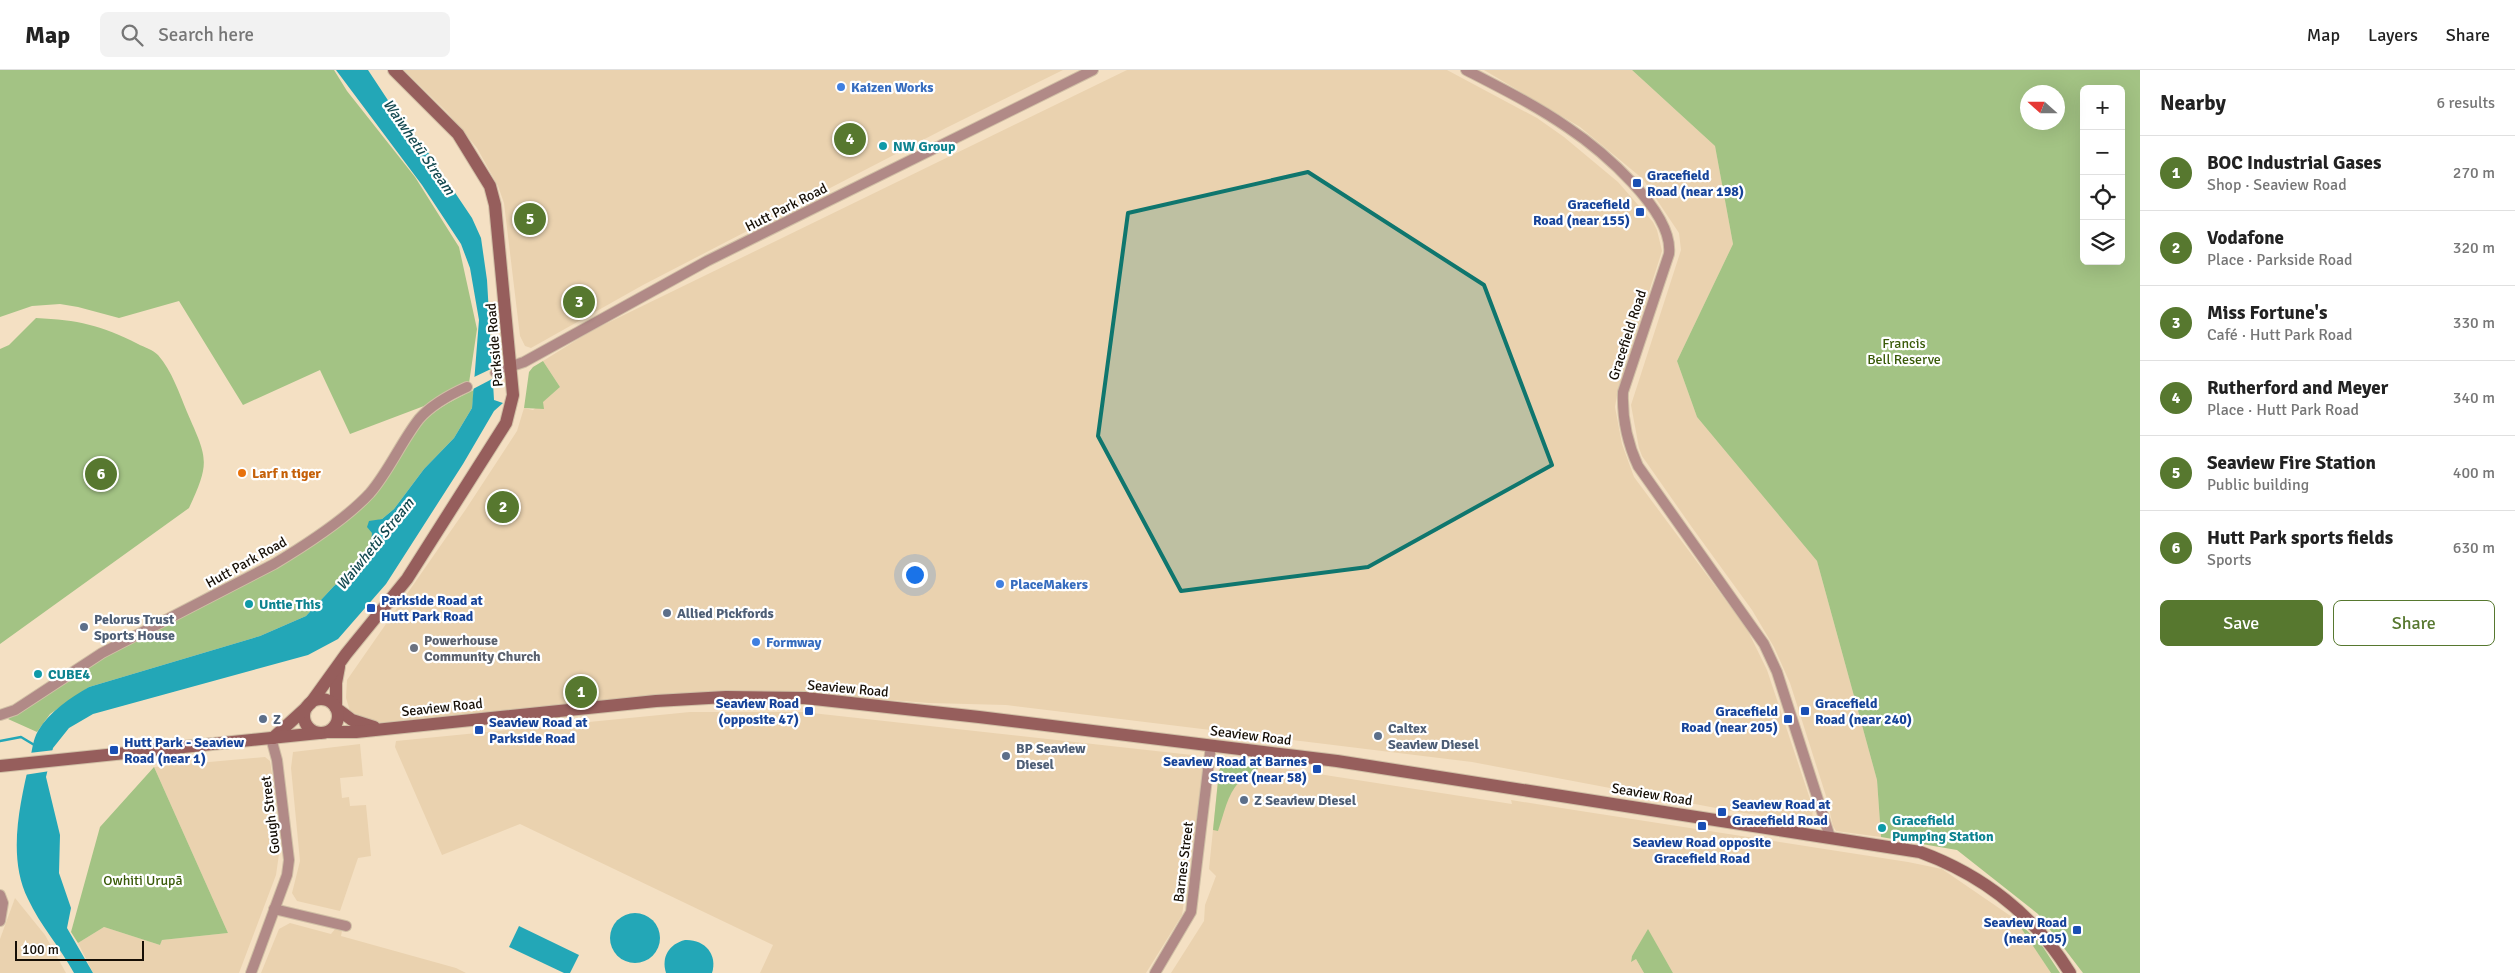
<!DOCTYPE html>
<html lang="en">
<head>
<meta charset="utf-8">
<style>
	:root { --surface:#fff; --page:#f2f2f2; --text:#222; --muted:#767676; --line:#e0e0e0; --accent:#57782f }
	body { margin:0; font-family:Signika,sans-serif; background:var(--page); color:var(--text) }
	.controls { position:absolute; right:15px; top:15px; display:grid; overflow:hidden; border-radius:8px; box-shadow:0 5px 20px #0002 }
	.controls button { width:45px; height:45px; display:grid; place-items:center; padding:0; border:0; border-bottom:1px solid var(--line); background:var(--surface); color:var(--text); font:25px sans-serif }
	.compass { position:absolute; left:2020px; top:15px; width:45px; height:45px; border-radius:50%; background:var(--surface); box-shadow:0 5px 20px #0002; rotate:291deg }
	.scale { position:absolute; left:15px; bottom:12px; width:129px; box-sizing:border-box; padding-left:5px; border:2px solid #160f06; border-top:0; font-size:14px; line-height:18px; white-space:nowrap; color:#160f06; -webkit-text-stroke:4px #fff; paint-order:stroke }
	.you { position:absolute; left:914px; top:504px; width:18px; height:18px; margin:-12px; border:4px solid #fff; border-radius:50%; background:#1a73e8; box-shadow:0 0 0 8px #1a73e833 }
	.badge { display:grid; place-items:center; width:32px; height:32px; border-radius:50%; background:var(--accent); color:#fff; font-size:16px; font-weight:700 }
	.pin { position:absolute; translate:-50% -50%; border:2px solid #fff; box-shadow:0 1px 5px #0006 }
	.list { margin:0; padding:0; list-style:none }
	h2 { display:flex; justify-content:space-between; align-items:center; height:65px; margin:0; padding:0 20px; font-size:21px }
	h2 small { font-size:16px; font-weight:400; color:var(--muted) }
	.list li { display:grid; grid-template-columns:32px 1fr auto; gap:15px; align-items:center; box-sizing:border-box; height:75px; padding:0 20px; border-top:1px solid var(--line) }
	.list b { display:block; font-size:19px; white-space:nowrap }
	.list p { margin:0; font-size:16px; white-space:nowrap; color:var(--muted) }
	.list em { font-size:16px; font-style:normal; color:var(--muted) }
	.actions { display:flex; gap:10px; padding:15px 20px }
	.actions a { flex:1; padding:11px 0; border:1px solid var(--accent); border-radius:8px; text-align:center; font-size:18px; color:var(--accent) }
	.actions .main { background:var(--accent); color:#fff }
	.icon { flex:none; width:28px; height:28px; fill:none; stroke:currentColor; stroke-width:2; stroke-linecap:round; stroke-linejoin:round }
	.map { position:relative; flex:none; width:2140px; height:903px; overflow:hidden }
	header { display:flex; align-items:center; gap:30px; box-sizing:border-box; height:70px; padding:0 25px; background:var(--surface); border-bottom:1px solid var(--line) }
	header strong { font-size:24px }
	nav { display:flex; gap:28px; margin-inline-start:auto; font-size:18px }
	.search { width:350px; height:45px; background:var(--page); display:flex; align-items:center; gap:12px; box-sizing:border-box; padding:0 18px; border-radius:8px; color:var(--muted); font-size:19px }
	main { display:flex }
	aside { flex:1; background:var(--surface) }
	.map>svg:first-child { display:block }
	.built { fill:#ead2af }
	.green { fill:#a3c384; fill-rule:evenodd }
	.water { fill:#23a7b7 }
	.pier { fill:#f4e0c3 }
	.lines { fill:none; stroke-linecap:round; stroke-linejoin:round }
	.stream { stroke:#23a7b7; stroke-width:2.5 }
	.pedestrian-casing { stroke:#d0bfa5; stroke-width:9 }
	.minor-casing { stroke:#d0bfa5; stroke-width:12 }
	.secondary-casing { stroke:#d0bfa5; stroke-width:14 }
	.pedestrian { stroke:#b18a87; stroke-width:7 }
	.minor { stroke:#b18a87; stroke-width:10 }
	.secondary { stroke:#965e5c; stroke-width:12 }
	.marked { fill:#0f766e; fill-opacity:0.2; stroke:#0f766e; stroke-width:4; stroke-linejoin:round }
	.shop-dot { fill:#3f7fe0; stroke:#fff; stroke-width:2 }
	.culture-dot { fill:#0f9aa8; stroke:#fff; stroke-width:2 }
	.transit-dot { fill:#1a4fb4; stroke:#fff; stroke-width:2 }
	.food-dot { fill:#e8710a; stroke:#fff; stroke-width:2 }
	.service-dot { fill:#5c6f8a; stroke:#fff; stroke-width:2 }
	.worship-dot { fill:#6b7280; stroke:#fff; stroke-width:2 }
	.labels { text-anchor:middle; stroke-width:4.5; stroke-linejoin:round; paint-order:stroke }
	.shop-label { font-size:14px; font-weight:bold; fill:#366cbe; stroke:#fff; text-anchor:start }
	.culture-label { font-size:14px; font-weight:bold; fill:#0d838f; stroke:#fff; text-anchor:start }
	.transit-label { font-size:14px; font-weight:bold; fill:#164399; stroke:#fff; text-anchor:start }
	.street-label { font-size:14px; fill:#160f06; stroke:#fff }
	.park-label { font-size:14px; fill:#3a5b09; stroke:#fff }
	.food-label { font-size:14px; font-weight:bold; fill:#c56008; stroke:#fff; text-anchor:start }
	.service-label { font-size:14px; font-weight:bold; fill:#4e5e75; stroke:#fff; text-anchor:start }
	.worship-label { font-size:14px; font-weight:bold; fill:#5b616d; stroke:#fff; text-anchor:start }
	.water-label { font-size:15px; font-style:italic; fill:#144950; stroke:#fff }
</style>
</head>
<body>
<header>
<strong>Map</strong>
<div class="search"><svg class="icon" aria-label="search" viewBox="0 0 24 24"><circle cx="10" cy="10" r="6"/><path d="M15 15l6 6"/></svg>Search here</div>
<nav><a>Map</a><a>Layers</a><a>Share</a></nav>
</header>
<main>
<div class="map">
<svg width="2140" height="903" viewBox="0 0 2140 903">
	<rect width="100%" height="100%" fill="#f4e0c3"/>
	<g class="built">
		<path d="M404,0H1063L946,58L643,215L531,278L525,276L520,266L504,133L498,116L477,78L447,42Z"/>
		<path d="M1127,0H1447L1537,48L1564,67L1618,112L1653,152L1657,160L1662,181L1618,319L1615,337L1622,374L1634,407L1747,559L1767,600L1813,738L1812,750L1805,752L1737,742L1472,692L1006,635L929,633L773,621L687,623L374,653L350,641L346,628L347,610L466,439L517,361L524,338L533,340L560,317L543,291L591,261Z"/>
		<path d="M1484,0H1632L1715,76L1733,174L1677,291L1697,347L1817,491L1877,710L1881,767L1836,761L1833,756L1827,729L1790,613L1774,577L1752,540L1691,456L1642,386L1639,378L1631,335L1681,180L1679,163L1643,109L1580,57Z"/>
		<path d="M690,642H803L1192,685L1203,693V705L1182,845L1146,903H760L773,875L520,754L442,785L395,677L396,671Z"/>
		<path d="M360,674L363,706L340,708L342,728L349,727L350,736L366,735L371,786L358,788L340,841L297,831L292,823L300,791L291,698L293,682Z"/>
		<path d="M265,687L270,691L274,716L279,784L276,805L239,903H93L78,873L104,857L160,875L162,870L228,863L154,697Z"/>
		<path d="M1228,690L1512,734L1511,730L1555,737L1908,792L1942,799L2015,849L2051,903H1673L1648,860L1632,886L1631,891L1636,889L1644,903H1171L1204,851L1205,835L1216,806L1209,799L1219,701L1222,694Z"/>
		<path d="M15,828L45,865L66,903H0V869Z"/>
		<path d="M290,853L331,864L336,858L342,861L341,866L456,898L466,903H261L279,859Z"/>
	</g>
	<g class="green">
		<path d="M0,0H334L347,21L415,107L459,177L477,259L469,313L424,336L350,364L320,300L243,335L179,231L119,248L78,237L60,234L32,236L0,247Z"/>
		<path d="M1632,0H2140V903H2083L2038,844L1957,780L1881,767L1877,710L1817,491L1697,347L1677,291L1733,174L1715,76ZM2084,19H2121V191H2084ZM2028,22H2058V52H2028Z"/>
		<path d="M36,248C78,250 101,255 138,274C144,277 153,280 158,285C172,301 179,323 187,342C207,388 211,391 189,438L0,574V279L9,275Z"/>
		<path d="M543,291L560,317L543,332L544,339L524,338L529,302L533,297Z"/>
		<path d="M474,320L472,338L454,368L424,399L394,439L382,449L375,451L371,474L360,496L334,516L306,546L260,566L89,617L50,644L37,662L8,649C45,630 76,602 113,581C196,536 285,501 359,441C388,418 399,379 423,352C438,337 455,329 474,320Z"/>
		<path d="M1228,690L1260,695C1255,705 1245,704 1239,712C1227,725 1224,744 1218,761L1213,760L1219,701L1222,694Z"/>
		<path d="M154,697L228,863L162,870L160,875L104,857L78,873L71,862L100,757Z"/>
		<path d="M2015,849L2041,874L2060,903H2051Z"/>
		<path d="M1648,859L1673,903H1644L1636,889L1631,892L1632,886Z"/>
	</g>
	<g class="water">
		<path d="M336,0H368L401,50L421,72L472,148L481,168L487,210L494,330L503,333L494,341L463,394L386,514L338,569L308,585L93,644L69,658L53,678L46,707L60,765L59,803L71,838L67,858L93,903H74C60,877 40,855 28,829C7,787 20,733 30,690C32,681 33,669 38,661C50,641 70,628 89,617L260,566L306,546L334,516L360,496L371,474L372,463L367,457L369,451L382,449L394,439L424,399L454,368L472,338L479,250L470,198L461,174L422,115Z"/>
		<circle cx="635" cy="868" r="25"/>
		<path d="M519,856L579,885L570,903H564L509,877Z"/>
		<path d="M685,870C704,869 718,884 712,903H666C661,887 669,874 685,870Z"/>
	</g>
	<g class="pier">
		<path d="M493,298L494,308L473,319L472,308Z"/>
		<path d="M55,680L50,701L24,705L29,683Z"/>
	</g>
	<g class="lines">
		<path class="stream" d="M0,671L21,667L36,676"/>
		<defs>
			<path id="pedestrian" d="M494,303L511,296"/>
			<g id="minor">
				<path d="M1466,0C1501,18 1535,35 1567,57C1600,79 1674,141 1669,184L1623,322C1622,348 1627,372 1638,396L1764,574L1777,602L1830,767"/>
				<path d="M512,296L524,292L707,191L1093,0"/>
				<path d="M0,645L15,640L102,583L274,494C304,476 347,448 370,423C389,401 401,372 419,349C432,334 449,325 467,317"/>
				<path d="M0,825L3,833L0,851"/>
				<path d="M274,839L346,856"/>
				<path d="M251,903L287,805L289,790L277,690L271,668"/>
				<path d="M1155,903L1191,842L1211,675"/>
			</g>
			<g id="secondary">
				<path d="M339,597L336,613V638L352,650L374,657"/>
				<circle cx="321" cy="646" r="17"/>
				<path d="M310,634L346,584L407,509L506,353L513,325L495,135L490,116L458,64L394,0"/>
				<path d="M328,662H356L656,631L726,627L805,628L979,647L1337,691L1920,782C1983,805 2035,846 2070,903"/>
				<path d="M273,668L307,637"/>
				<path d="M0,696L319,663"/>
			</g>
		</defs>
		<use href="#pedestrian" class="pedestrian-casing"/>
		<use href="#minor" class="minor-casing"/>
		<use href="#secondary" class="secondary-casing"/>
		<use href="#pedestrian" class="pedestrian"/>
		<use href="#minor" class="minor"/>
		<use href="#secondary" class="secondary"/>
	</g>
	<path class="marked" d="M1308,102L1484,215L1552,395L1368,497L1181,521L1098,366L1128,143Z"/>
	<g class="shop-dot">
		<circle cx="841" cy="17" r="5"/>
		<circle cx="1000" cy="514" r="5"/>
		<circle cx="756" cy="572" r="5"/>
	</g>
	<g class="culture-dot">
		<circle cx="883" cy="76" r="5"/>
		<circle cx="249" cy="534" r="5"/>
		<circle cx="38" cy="604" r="5"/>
		<circle cx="1882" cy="758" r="5"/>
	</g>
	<g class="transit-dot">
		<rect x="1632" y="108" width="10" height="10" rx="2.5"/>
		<rect x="1635" y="137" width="10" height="10" rx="2.5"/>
		<rect x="366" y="533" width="10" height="10" rx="2.5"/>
		<rect x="804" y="636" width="10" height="10" rx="2.5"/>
		<rect x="1800" y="636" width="10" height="10" rx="2.5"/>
		<rect x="1783" y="644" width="10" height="10" rx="2.5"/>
		<rect x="474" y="655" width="10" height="10" rx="2.5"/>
		<rect x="109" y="675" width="10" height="10" rx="2.5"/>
		<rect x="1312" y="694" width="10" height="10" rx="2.5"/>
		<rect x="1717" y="737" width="10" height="10" rx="2.5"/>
		<rect x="1697" y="751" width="10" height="10" rx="2.5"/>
		<rect x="2072" y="855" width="10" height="10" rx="2.5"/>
	</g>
	<circle class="food-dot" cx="242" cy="403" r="5"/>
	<g class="service-dot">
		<circle cx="667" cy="543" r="5"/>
		<circle cx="84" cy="557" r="5"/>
		<circle cx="263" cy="649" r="5"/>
		<circle cx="1378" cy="666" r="5"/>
		<circle cx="1006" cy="686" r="5"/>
		<circle cx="1244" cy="730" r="5"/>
	</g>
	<circle class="worship-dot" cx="414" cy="578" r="5"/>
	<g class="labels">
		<g class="shop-label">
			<text x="851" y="22">Kaizen Works</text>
			<text x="1010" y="519">PlaceMakers</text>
			<text x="766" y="577">Formway</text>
		</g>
		<g class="culture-label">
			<text x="893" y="81">NW Group</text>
			<text x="259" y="539">Untie This</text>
			<text x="48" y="609">CUBE4</text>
			<text x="1892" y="755">Gracefield<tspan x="1892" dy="16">Pumping Station</tspan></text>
		</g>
		<g class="transit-label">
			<text x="1647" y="110">Gracefield<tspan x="1647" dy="16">Road (near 198)</tspan></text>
			<text x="1630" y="139" text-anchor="end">Gracefield<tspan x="1630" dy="16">Road (near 155)</tspan></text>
			<text x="381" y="535">Parkside Road at<tspan x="381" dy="16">Hutt Park Road</tspan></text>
			<text x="799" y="638" text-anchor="end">Seaview Road<tspan x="799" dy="16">(opposite 47)</tspan></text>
			<text x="1815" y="638">Gracefield<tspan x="1815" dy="16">Road (near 240)</tspan></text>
			<text x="1778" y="646" text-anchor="end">Gracefield<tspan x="1778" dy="16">Road (near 205)</tspan></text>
			<text x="489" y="657">Seaview Road at<tspan x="489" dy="16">Parkside Road</tspan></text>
			<text x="124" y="677">Hutt Park - Seaview<tspan x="124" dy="16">Road (near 1)</tspan></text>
			<text x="1307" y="696" text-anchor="end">Seaview Road at Barnes<tspan x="1307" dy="16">Street (near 58)</tspan></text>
			<text x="1732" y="739">Seaview Road at<tspan x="1732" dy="16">Gracefield Road</tspan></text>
			<text x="1702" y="777" text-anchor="middle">Seaview Road opposite<tspan x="1702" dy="16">Gracefield Road</tspan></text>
			<text x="2067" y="857" text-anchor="end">Seaview Road<tspan x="2067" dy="16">(near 105)</tspan></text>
		</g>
		<g class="street-label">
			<text transform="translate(786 137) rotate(-27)" y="5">Hutt Park Road</text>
			<text transform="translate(1627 265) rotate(-72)" y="5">Gracefield Road</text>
			<text transform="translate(494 275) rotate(-95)" y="5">Parkside Road</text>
			<text transform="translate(246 492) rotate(-29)" y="5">Hutt Park Road</text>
			<text transform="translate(848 618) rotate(5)" y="5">Seaview Road</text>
			<text transform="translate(442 637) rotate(-6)" y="5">Seaview Road</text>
			<text transform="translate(1251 665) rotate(7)" y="5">Seaview Road</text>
			<text transform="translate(1652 724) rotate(9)" y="5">Seaview Road</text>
			<text transform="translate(270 745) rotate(-97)" y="5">Gough Street</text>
			<text transform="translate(1183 792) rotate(-83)" y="5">Barnes Street</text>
		</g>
		<g class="park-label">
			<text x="1904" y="278">Francis<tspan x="1904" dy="16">Bell Reserve</tspan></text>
			<text x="143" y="815">Owhiti Urupā</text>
		</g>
		<g class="food-label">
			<text x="252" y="408">Larf n tiger</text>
		</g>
		<g class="service-label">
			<text x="677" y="548">Allied Pickfords</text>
			<text x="94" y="554">Pelorus Trust<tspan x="94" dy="16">Sports House</tspan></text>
			<text x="273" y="654">Z</text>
			<text x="1388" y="663">Caltex<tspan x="1388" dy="16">Seaview Diesel</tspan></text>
			<text x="1016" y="683">BP Seaview<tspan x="1016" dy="16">Diesel</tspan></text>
			<text x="1254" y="735">Z Seaview Diesel</text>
		</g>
		<g class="worship-label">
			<text x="424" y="575">Powerhouse<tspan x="424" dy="16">Community Church</tspan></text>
		</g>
		<g class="water-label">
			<text transform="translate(419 77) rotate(55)" y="5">Waiwhetū Stream</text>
			<text transform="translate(375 474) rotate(-51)" y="5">Waiwhetū Stream</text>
		</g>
	</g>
</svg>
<div class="controls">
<button>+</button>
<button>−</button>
<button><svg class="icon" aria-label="locate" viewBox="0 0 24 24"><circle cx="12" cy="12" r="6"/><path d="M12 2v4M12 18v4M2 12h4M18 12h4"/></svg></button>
<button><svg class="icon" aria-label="layers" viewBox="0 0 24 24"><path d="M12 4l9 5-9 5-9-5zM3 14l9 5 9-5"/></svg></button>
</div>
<svg class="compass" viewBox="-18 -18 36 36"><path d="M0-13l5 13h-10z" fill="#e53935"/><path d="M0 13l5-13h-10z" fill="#767676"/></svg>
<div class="scale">100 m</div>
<div class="you"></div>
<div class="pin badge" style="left:581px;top:622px">1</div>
<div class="pin badge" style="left:503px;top:437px">2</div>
<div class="pin badge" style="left:579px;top:232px">3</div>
<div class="pin badge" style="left:850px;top:69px">4</div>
<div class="pin badge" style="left:530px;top:149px">5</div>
<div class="pin badge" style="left:101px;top:404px">6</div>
</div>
<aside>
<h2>Nearby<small>6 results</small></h2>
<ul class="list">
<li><span class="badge">1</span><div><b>BOC Industrial Gases</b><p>Shop · Seaview Road</p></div><em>270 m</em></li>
<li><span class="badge">2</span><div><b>Vodafone</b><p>Place · Parkside Road</p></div><em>320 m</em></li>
<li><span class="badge">3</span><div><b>Miss Fortune's</b><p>Café · Hutt Park Road</p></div><em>330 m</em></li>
<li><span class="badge">4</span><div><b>Rutherford and Meyer</b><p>Place · Hutt Park Road</p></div><em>340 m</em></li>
<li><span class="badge">5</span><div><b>Seaview Fire Station</b><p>Public building</p></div><em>400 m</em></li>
<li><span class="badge">6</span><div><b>Hutt Park sports fields</b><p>Sports</p></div><em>630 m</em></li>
</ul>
<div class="actions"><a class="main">Save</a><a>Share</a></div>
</aside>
</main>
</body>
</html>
